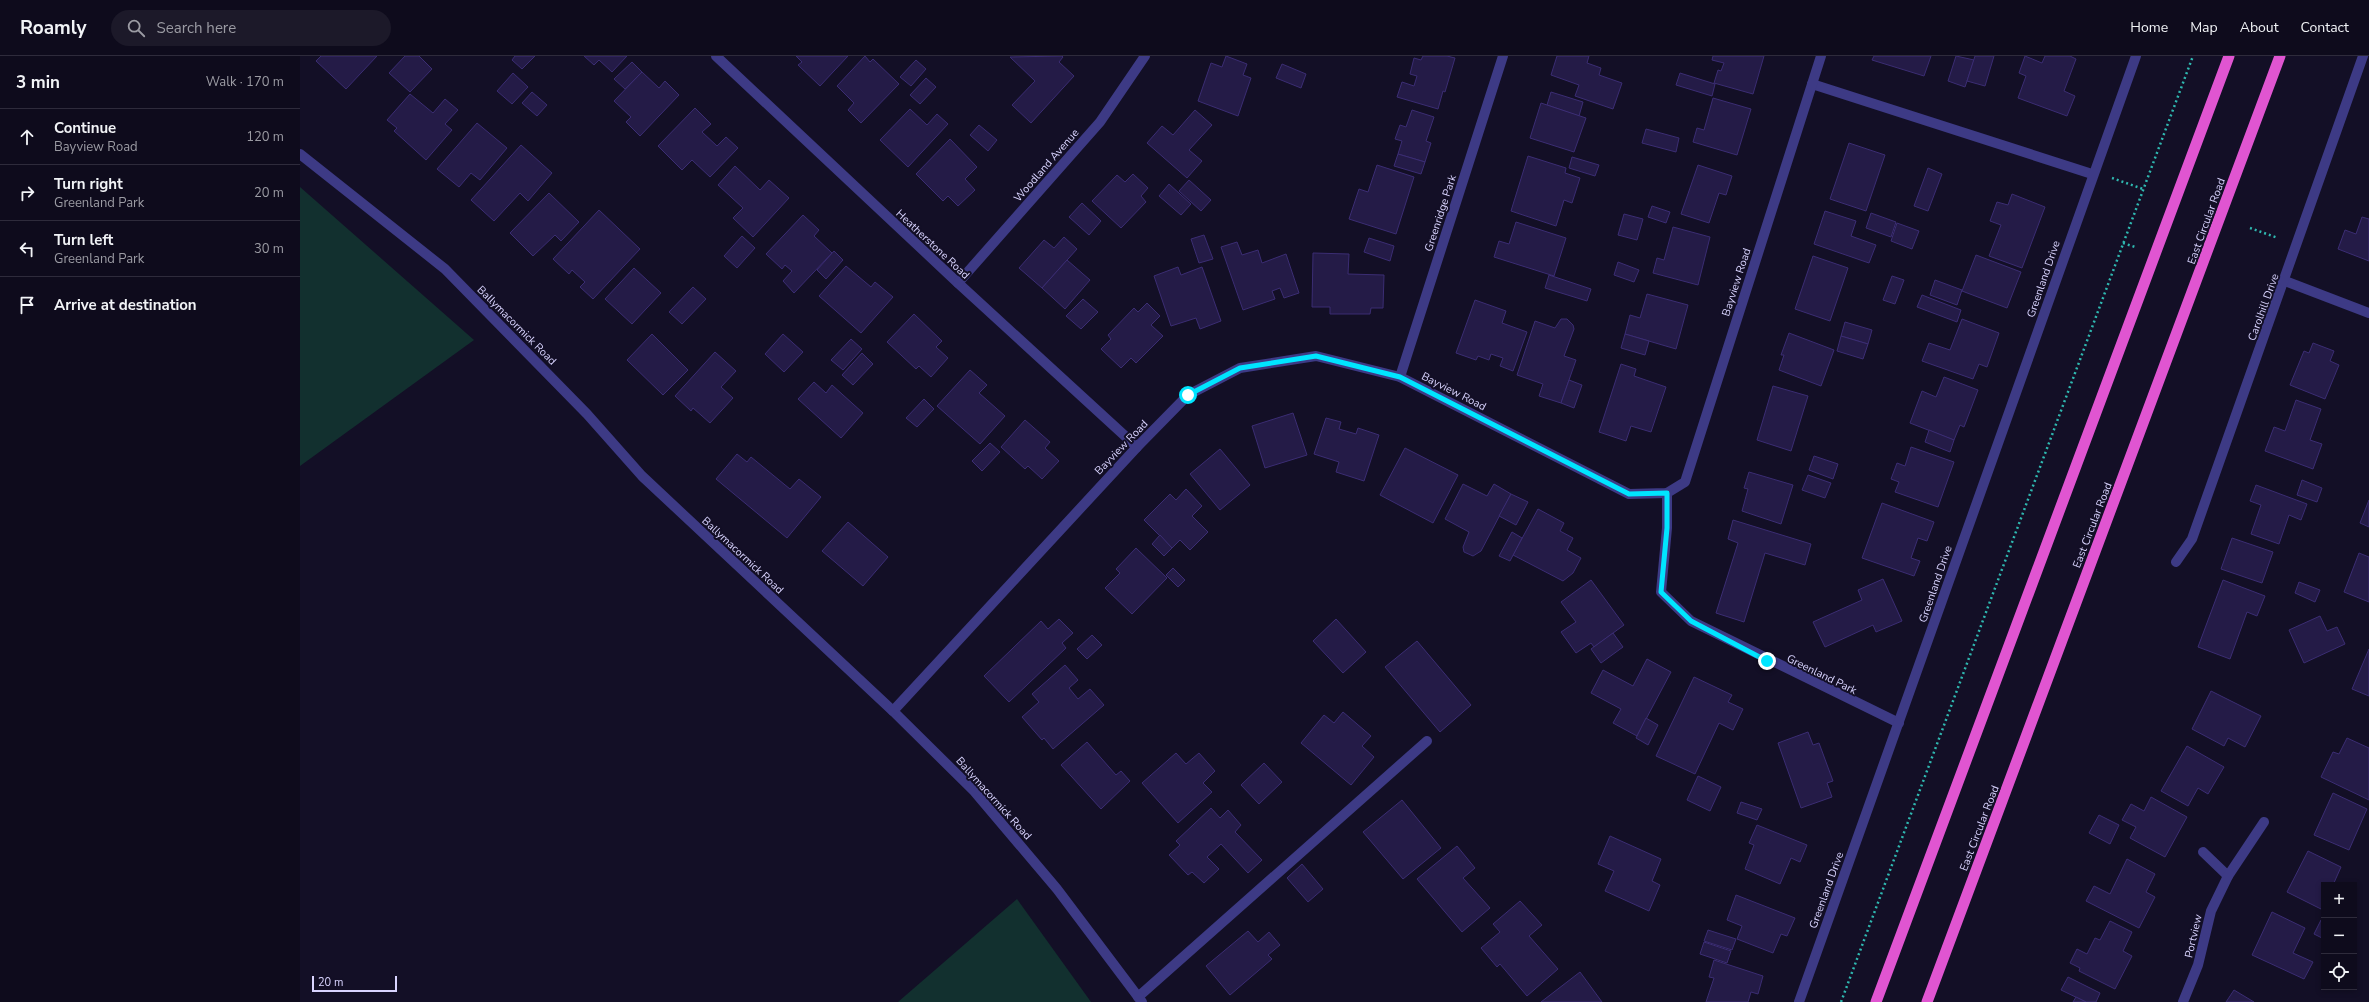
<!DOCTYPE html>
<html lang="en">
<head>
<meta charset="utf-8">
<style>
	:root { --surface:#0e0b1c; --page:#1c1929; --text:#f1f3f6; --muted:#9b9ba3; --line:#2e2b3b }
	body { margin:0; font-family:"Nunito Sans",sans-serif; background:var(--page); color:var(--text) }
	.controls { position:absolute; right:12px; bottom:12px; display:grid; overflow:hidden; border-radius:0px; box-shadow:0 2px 6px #0003 }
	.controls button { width:36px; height:36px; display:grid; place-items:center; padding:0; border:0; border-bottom:1px solid var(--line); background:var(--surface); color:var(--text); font:20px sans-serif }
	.scale { position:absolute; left:12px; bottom:10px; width:85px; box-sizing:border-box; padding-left:4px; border:2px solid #d9d4ff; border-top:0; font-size:11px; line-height:14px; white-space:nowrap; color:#d9d4ff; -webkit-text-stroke:3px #130f26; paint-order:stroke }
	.stop { position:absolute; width:12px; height:12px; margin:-9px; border:3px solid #00e5ff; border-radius:50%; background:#fff }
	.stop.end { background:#00e5ff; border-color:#fff; box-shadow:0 1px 4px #0008 }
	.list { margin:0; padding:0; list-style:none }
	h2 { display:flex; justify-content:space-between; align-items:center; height:52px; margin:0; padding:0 16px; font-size:17px }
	h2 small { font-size:13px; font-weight:400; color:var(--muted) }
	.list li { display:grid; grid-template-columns:26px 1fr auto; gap:12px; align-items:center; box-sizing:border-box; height:56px; padding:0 16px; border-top:1px solid var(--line) }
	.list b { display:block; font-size:15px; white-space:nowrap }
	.list p { margin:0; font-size:13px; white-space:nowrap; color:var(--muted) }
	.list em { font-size:13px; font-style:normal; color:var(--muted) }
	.icon { flex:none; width:22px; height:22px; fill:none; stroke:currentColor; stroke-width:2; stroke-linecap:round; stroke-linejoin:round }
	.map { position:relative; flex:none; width:2069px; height:946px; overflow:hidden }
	header { display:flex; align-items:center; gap:24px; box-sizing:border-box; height:56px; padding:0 20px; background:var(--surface); border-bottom:1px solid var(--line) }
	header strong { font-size:19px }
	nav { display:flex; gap:22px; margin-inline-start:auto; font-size:14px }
	.search { width:280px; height:36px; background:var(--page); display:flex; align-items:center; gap:10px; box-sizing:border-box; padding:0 14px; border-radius:22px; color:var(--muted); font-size:15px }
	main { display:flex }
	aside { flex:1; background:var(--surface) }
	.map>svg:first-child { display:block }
	.green { fill:#12302f }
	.building { fill:#241b47; stroke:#3b2d73 }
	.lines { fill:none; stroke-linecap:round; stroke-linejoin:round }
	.path { stroke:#2fb8b0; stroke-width:2.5; stroke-dasharray:2 3; stroke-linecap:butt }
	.service { stroke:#3d3a85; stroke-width:10 }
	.minor { stroke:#3d3a85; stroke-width:10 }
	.trunk { stroke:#e055d1; stroke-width:11 }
	.route { stroke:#00e5ff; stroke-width:5 }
	.labels { text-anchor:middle; stroke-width:4; stroke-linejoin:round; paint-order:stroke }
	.street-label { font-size:11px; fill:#d9d4ff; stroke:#130f26 }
</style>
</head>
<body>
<header>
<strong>Roamly</strong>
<div class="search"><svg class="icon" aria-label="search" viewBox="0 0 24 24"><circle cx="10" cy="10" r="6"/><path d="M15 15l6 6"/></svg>Search here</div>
<nav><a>Home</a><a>Map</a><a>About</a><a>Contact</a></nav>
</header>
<main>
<aside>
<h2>3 min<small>Walk · 170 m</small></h2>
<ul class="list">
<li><svg class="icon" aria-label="ahead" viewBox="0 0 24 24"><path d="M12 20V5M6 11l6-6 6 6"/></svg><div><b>Continue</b><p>Bayview Road</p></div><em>120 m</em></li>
<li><svg class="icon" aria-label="right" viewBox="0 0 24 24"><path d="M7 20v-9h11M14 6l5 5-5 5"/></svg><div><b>Turn right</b><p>Greenland Park</p></div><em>20 m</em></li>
<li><svg class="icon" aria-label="left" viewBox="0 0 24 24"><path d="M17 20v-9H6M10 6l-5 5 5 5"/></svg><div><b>Turn left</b><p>Greenland Park</p></div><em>30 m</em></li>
<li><svg class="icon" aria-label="arrive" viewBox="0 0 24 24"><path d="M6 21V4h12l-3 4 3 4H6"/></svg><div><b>Arrive at destination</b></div></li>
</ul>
</aside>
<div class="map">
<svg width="2069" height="946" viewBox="0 0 2069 946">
	<rect width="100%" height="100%" fill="#130f26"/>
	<g class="green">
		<path d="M0,131L174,284L0,410Z"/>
		<path d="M717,843L791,946H598Z"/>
	</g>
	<g class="building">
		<path d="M21,0H77L46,33L16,5Z"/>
		<path d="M105,0H119L132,13L110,36L89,17Z"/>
		<path d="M215,0H235L222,13L212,4Z"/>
		<path d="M284,0H327L312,16L299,4L294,9Z"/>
		<path d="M496,0H548L520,30L498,9L502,6Z"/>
		<path d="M565,0L570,6L573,3L599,28L561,67L548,54L554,47L537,30Z"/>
		<path d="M762,0L763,1L759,6L774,20L731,67L712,49L735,25L710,1Z"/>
		<path d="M926,0L947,8L943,19L951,22L938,60L898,45L911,7L922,11Z"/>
		<path d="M1123,0H1147L1155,2L1145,36L1143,35L1138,53L1097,41L1102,26L1114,30L1117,20L1110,18L1114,2L1121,4Z"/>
		<path d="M1257,0H1289L1287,7L1301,12L1299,19L1322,27L1313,53L1275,40L1279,29L1251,19Z"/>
		<path d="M1413,0H1464L1453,38L1414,27L1418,14L1421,15L1424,7L1412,4Z"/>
		<path d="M1574,0H1631L1624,20L1572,4Z"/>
		<path d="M1656,0L1674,4L1665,31L1648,25Z"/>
		<path d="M1675,0H1694L1685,30L1667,25Z"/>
		<path d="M1725,0L1742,7L1745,0H1770L1776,3L1764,35L1775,40L1767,60L1718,42L1726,20L1719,17Z"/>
		<path d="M616,4L626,13L611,30L600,21Z"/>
		<path d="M332,6L342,16L325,33L314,23Z"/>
		<path d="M982,8L1006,18L1001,32L976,22Z"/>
		<path d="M342,16L359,32L365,25L379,39L340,80L326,66L331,61L314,45Z"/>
		<path d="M213,17L228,31L212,48L197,35Z"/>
		<path d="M1380,17L1415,28L1412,40L1376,29Z"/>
		<path d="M626,22L636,31L620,48L610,39Z"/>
		<path d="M232,36L247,49L237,60L222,47Z"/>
		<path d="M1251,36L1283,46L1279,60L1247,49Z"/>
		<path d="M110,38L133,57L145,43L158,54L145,68L152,74L126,104L94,75L97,72L87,64Z"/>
		<path d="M1413,42L1451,53L1437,99L1393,86L1397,72L1404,74Z"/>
		<path d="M1241,47L1286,62L1274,96L1230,82Z"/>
		<path d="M395,52L411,68L402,76L417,90L426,81L438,92L410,121L392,104L382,114L358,90Z"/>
		<path d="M610,53L627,69L637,58L648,68L608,111L580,84Z"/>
		<path d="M895,54L912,69L889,94L902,105L887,122L847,87L862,70L873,79Z"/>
		<path d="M1112,54L1134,61L1126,85L1131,87L1125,106L1098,98L1102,85L1095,83L1100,69L1106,71Z"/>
		<path d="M177,67L207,92L180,124L171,117L159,131L137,113Z"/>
		<path d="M679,69L697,84L688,95L670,79Z"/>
		<path d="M1346,73L1379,82L1376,96L1342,87Z"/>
		<path d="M650,83L677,111L665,123L675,134L658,150L648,140L643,145L616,118Z"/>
		<path d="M1549,87L1585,99L1566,155L1530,143Z"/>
		<path d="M221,89L252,117L228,145L220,137L194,165L171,144Z"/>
		<path d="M1098,98L1125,106L1121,118L1094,110Z"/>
		<path d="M1228,100L1266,112L1265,117L1280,122L1272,147L1264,144L1256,170L1211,155Z"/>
		<path d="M1272,101L1299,109L1295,120L1269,112Z"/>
		<path d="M1077,109L1114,121L1096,178L1049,163L1059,133L1068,136Z"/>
		<path d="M1398,109L1432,120L1426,139L1419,137L1409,167L1381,158Z"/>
		<path d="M435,110L460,134L469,124L489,142L453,181L433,162L443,152L418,129Z"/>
		<path d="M1628,112L1642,118L1628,155L1614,150Z"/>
		<path d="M833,118L848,132L841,140L846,146L821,172L792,145L817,119L825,126Z"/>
		<path d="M889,124L911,144L901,155L879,135Z"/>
		<path d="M869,128L891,148L881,159L859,140Z"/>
		<path d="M249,137L279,166L261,185L255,179L233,200L210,177Z"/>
		<path d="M1712,138L1745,151L1722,212L1689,200L1701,169L1690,165L1697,146L1708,149Z"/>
		<path d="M782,147L801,165L789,179L769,161Z"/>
		<path d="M1352,150L1370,156L1366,167L1348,161Z"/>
		<path d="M299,154L340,193L293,243L280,231L285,226L272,214L269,218L253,203Z"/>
		<path d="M1525,155L1556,165L1551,180L1576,189L1569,207L1514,188Z"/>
		<path d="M1571,157L1596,166L1591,181L1566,172Z"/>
		<path d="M1324,158L1343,163L1337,184L1318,179Z"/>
		<path d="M503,159L519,174L514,180L532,197L494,237L483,225L492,215L485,209L482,213L466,198Z"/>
		<path d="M2062,161L2069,163V205L2038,193L2045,174L2056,178Z"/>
		<path d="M1216,166L1266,182L1254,220L1194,201L1199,185L1209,188Z"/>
		<path d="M1597,167L1619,175L1612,193L1591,185Z"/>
		<path d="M1373,171L1410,181L1398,229L1353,217L1357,202L1364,204Z"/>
		<path d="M904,179L913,203L899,207L891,183Z"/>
		<path d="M442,180L455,192L437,212L424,200Z"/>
		<path d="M764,181L777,193L742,232L719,212L744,184L754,192Z"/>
		<path d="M1069,182L1094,190L1090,205L1064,196Z"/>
		<path d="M937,186L942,199L958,194L962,207L986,198L999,237L984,242L980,232L972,235L975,243L943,254L921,191Z"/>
		<path d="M534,195L543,204L526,223L517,214Z"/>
		<path d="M1013,197L1049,198L1048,218L1084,219L1083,252H1071L1070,258H1030V251H1012Z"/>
		<path d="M1676,199L1721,216L1707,252L1662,235Z"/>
		<path d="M1513,200L1548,212L1530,265L1495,253Z"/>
		<path d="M767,204L790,224L765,253L742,232Z"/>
		<path d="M1318,206L1339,214L1334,226L1314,219Z"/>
		<path d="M546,210L571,231L575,226L593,241L561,277L519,240Z"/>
		<path d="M878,211L881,219L902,211L921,265L900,273L896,262L871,270L854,220Z"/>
		<path d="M334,212L361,237L332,268L305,243Z"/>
		<path d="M1249,219L1291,233L1287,245L1245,232Z"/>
		<path d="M1592,220L1604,224L1595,248L1583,244Z"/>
		<path d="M1635,224L1662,234L1657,249L1630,239Z"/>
		<path d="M393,231L406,243L382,268L369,256Z"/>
		<path d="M1347,238L1388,249L1376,293L1325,278L1330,259L1340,262Z"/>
		<path d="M1622,239L1661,254L1657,266L1617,251Z"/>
		<path d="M783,243L798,256L781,273L766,260Z"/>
		<path d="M1175,244L1206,255L1202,267L1227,276L1213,315L1200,310L1203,302L1191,298L1189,304L1178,300L1176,304L1156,297Z"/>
		<path d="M847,247L860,260L851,269L863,280L836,307L831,302L821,312L801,293L811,283L808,279L834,252L838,256Z"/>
		<path d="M614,258L642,285L636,291L648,302L631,321L619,310L616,313L587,286Z"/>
		<path d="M1261,263H1267L1273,269L1274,273L1264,300L1276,304L1261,347L1239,340L1243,328L1217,319L1235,265L1255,272Z"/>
		<path d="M1662,263L1699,277L1687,311L1679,308L1673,323L1622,305L1629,287L1650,294Z"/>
		<path d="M1545,266L1572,274L1568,288L1541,280Z"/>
		<path d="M1489,277L1534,294L1521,330L1479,314L1484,299H1481Z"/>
		<path d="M352,278L388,314L363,339L327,304Z"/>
		<path d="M483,278L503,296L484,316L465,298Z"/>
		<path d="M1325,278L1349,285L1345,299L1321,292Z"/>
		<path d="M1541,280L1568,288L1563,303L1537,295Z"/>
		<path d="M551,283L562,293L543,314L531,304Z"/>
		<path d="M2013,287L2034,295L2030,305L2039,309L2025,343L1990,329L2004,295L2009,297Z"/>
		<path d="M415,296L436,315L421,331L433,342L410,367L393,352L391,355L375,340Z"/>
		<path d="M562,297L573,308L553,329L542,319Z"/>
		<path d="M1321,308L1336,313L1334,320L1366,331L1351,376L1331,370L1326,385L1299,376Z"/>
		<path d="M670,314L687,329L679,337L705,360L680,388L637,350Z"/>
		<path d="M1644,321L1678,334L1664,371L1660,369L1654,384L1610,367L1622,335L1636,341Z"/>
		<path d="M1269,324L1282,329L1274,352L1261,347Z"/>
		<path d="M514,326L526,337L532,329L563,357L541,382L498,343Z"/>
		<path d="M1473,330L1508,340L1491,395L1457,384Z"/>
		<path d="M624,343L634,353L617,371L606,362Z"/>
		<path d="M1996,344L2021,353L2010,384L2022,388L2013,413L1965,395L1974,371L1985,375Z"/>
		<path d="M993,357L1007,399L965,412L952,370Z"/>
		<path d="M1026,362L1041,366L1039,373L1056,378L1058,372L1079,379L1064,425L1036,416L1039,406L1014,398Z"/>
		<path d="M725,364L750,386L745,392L759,405L742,423L728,410L725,413L701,391Z"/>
		<path d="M1629,374L1654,384L1650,396L1625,386Z"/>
		<path d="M690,387L700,396L682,415L672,405Z"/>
		<path d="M1611,391L1654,406L1638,451L1595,436L1599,426L1591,423L1597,407L1605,410Z"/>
		<path d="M1105,392L1158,419L1133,467L1080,439Z"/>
		<path d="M920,393L950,429L920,454L890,418Z"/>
		<path d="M437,398L447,406L451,401L490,433L499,423L521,441L487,482L416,423Z"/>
		<path d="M1514,400L1538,408L1533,423L1509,414Z"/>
		<path d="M1449,416L1493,429L1481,468L1442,455L1448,433L1444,432Z"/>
		<path d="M1508,419L1531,427L1525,442L1502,434Z"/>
		<path d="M2002,424L2022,432L2017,446L1997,439Z"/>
		<path d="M1163,428L1187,440L1194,428L1211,438L1181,495L1173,500L1164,496L1163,491L1169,476L1145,463Z"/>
		<path d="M1956,429L2007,448L2001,464L1989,459L1979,488L1951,478L1961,449L1950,445Z"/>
		<path d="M886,433L902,450L892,460L908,476L890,494L880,484L872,492L844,464L870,438L876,444Z"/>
		<path d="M1211,438L1228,446L1216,469L1199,460Z"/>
		<path d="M2069,444V471L2060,467Z"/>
		<path d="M1582,447L1634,466L1627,485L1618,482L1611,502L1620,505L1614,520L1562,502Z"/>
		<path d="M1238,453L1264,467L1260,475L1273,482L1267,494L1281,502L1273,517L1263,525L1213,499Z"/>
		<path d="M1433,464L1511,488L1505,509L1465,497L1444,566L1416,557L1438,487L1428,483Z"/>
		<path d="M548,466L588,501L563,530L522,495Z"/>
		<path d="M1212,476L1222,482L1210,505L1199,500Z"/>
		<path d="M860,479L872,492L864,500L852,488Z"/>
		<path d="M1932,482L1973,496L1962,527L1921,513Z"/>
		<path d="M836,492L867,522L832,558L805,532L820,517L816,513Z"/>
		<path d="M2059,497L2069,501V546L2044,536Z"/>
		<path d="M873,512L885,524L878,531L866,519Z"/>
		<path d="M1583,523L1602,565L1576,576L1573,569L1525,591L1513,566L1562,544L1558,534Z"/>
		<path d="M1291,524L1324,569L1294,591L1291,587L1276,597L1261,576L1276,566L1261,546Z"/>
		<path d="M1923,524L1965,540L1957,560L1947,556L1930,603L1898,591Z"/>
		<path d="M1999,526L2020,534L2015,546L1995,537Z"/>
		<path d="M2020,560L2027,575L2037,571L2045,588L2004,607L1989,574Z"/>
		<path d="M759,563L773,577L762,587L766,592L709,646L684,620L741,565L748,573Z"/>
		<path d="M1036,563L1066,596L1043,617L1013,585Z"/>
		<path d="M1313,577L1323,591L1301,607L1291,593Z"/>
		<path d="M792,579L802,589L787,603L777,593Z"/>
		<path d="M1117,585L1171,649L1140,676L1085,611Z"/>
		<path d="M2069,593V640L2052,633Z"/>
		<path d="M1347,603L1371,616L1337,680L1313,667L1321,653L1291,637L1303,614L1333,630Z"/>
		<path d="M765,609L778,624L769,632L778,643L790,633L804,649L753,693L744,682L742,684L722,661L739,646L732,638Z"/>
		<path d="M1394,621L1432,639L1428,646L1443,653L1433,674L1419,667L1395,718L1356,700Z"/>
		<path d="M1911,635L1961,660L1945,691L1928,682L1924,690L1892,673Z"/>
		<path d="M1043,656L1071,680L1062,690L1074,701L1051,729L1001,687L1024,659L1034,667Z"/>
		<path d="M1346,662L1358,669L1348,689L1336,682Z"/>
		<path d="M1508,676L1513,689L1519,687L1533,725L1527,727L1532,741L1501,752L1478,687Z"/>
		<path d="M2047,682L2069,692V744L2021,721L2033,696L2039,698Z"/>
		<path d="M787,686L816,719L821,715L830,725L801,753L761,709Z"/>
		<path d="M1887,690L1924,711L1908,738L1898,732L1888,750L1861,735Z"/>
		<path d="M876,697L886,708L899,697L915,715L903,727L912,736L878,767L842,727Z"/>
		<path d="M964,707L982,726L959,748L941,729Z"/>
		<path d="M1398,720L1421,731L1410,755L1387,744Z"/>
		<path d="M2033,737L2067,753L2049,794L2014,779Z"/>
		<path d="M1851,741L1887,761L1865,801L1830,782L1836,771L1822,764L1831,748L1844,755Z"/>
		<path d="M1102,744L1141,792L1103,823L1063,776Z"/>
		<path d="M1441,746L1462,753L1457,764L1437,757Z"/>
		<path d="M911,752L920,762L928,754L941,769L935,776L962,804L948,817L921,788L907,801L919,813L904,827L892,816L888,819L869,799L880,789L876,785Z"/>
		<path d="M1799,759L1819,769L1810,788L1789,777Z"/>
		<path d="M1457,769L1507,789L1500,806L1491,802L1480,828L1445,813L1454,789L1449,787Z"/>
		<path d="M1310,780L1361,803L1352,825L1360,829L1349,855L1305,835L1314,815L1298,808Z"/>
		<path d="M1157,790L1175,812L1163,822L1190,852L1162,876L1117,823Z"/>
		<path d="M2008,795L2041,811L2033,829H2024V847L2021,853L1987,836Z"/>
		<path d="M1827,803L1855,818L1846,836L1855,841L1839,872L1786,845L1794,830L1810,838Z"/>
		<path d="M1002,808L1023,833L1008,846L987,822Z"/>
		<path d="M1436,839L1495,862L1487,880L1481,878L1473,897L1437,883L1442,870L1427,864Z"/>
		<path d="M1220,845L1242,869L1229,880L1258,913L1227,940L1200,908L1197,911L1181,892L1200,876L1193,868Z"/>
		<path d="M1972,856L2005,872L1993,897L2013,906L2004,923L1952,899Z"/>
		<path d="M2021,864L2024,866V883L2014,878Z"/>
		<path d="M1810,865L1832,876L1823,895L1832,900L1815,933L1779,915L1780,912L1770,907L1777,893L1787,898L1795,882L1800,884Z"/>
		<path d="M1408,874L1436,883L1432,894L1404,885Z"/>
		<path d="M948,875L958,886L969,876L980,889L968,899L972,903L930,939L906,910Z"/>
		<path d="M1404,886L1431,895L1427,907L1400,898Z"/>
		<path d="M1414,904L1463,920L1458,938L1451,936L1448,946H1406L1414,922L1409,921Z"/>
		<path d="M1280,916L1302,946H1241Z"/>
		<path d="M1768,921L1800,937L1796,946H1786L1761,934Z"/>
		<path d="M1934,934L1954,946H1926Z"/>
		<path d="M1776,941L1786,946H1773Z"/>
	</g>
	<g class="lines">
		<g class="path">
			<path d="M1812,122L1843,133"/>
			<path d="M1950,172L1978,182"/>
			<path d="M1823,187L1835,191"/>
			<path d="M1541,946L1893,0"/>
		</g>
		<path class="service" d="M838,941L1127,685"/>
		<g class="minor">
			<path d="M416,0L658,227L837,391"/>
			<path d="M1512,28L1792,118"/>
			<path d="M0,98L145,213L287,358L342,420L593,655L674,735L757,833L842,946"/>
			<path d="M1985,225L2069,257"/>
			<path d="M658,227L800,66L845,0"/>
			<path d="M1100,321L1203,0"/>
			<path d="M1367,437V472L1361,536L1391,565L1599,667"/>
			<path d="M1876,506L1892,483L2063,0"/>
			<path d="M593,655L837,391L888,339L940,312L1016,300L1100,321L1329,438L1367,437L1385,426L1521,0"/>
			<path d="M1903,796L1928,820"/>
			<path d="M1499,946L1836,0"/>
			<path d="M1883,946L1898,909L1911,855L1928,820L1964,766"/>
		</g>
		<g class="trunk">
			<path d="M1576,946L1929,0"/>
			<path d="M1627,946L1980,0"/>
		</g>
	</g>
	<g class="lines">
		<path class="route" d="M888,339L940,312L1016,300L1100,321L1329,438L1367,437V472L1361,536L1391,565L1467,605"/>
	</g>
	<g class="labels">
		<g class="street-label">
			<text transform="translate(746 109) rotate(-49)" y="4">Woodland Avenue</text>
			<text transform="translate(1140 157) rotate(-72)" y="4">Greenridge Park</text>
			<text transform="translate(1906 165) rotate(-70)" y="4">East Circular Road</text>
			<text transform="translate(633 188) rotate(43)" y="4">Heatherstone Road</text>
			<text transform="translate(1743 223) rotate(-71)" y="4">Greenland Drive</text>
			<text transform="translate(1436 226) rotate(-72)" y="4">Bayview Road</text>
			<text transform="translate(1963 251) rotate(-70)" y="4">Carolhill Drive</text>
			<text transform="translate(217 269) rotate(45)" y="4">Ballymacormick Road</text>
			<text transform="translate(1154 335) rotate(27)" y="4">Bayview Road</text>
			<text transform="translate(821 391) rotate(-46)" y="4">Bayview Road</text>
			<text transform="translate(1792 469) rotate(-69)" y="4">East Circular Road</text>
			<text transform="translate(443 499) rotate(43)" y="4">Ballymacormick Road</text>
			<text transform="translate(1635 528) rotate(-71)" y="4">Greenland Drive</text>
			<text transform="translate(1522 618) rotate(26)" y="4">Greenland Park</text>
			<text transform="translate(694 742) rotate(48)" y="4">Ballymacormick Road</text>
			<text transform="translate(1679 772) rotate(-69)" y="4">East Circular Road</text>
			<text transform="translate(1526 834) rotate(-70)" y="4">Greenland Drive</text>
			<text transform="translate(1893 880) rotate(-77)" y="4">Portview</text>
		</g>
	</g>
</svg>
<div class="controls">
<button>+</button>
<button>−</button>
<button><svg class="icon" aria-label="locate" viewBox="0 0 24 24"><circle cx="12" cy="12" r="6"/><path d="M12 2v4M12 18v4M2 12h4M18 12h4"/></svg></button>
</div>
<div class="scale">20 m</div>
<div class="stop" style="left:888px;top:339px"></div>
<div class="stop end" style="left:1467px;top:605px"></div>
</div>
</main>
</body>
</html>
